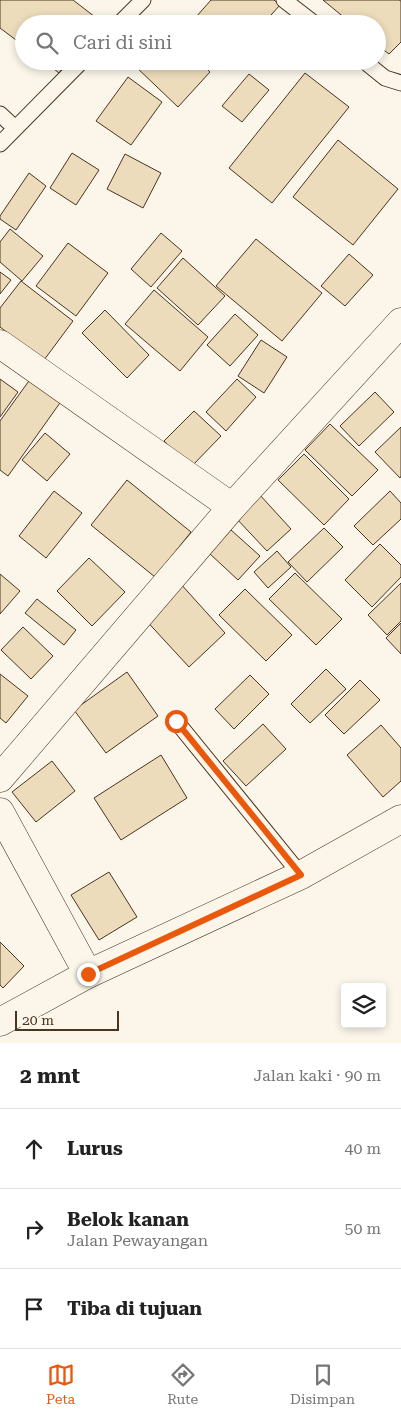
<!DOCTYPE html>
<html lang="id">
<head>
<meta charset="utf-8">
<style>
	:root { --surface:#fff; --page:#f6f6f6; --text:#222; --muted:#767676; --line:#e0e0e0; --accent:#ea580c }
	body { margin:0; font-family:"Roboto Serif",serif; background:var(--page); color:var(--text) }
	.controls { position:absolute; right:15px; bottom:15px; display:grid; overflow:hidden; border-radius:5px; box-shadow:0 2px 8px #0003 }
	.controls button { width:45px; height:45px; display:grid; place-items:center; padding:0; border:0; border-bottom:1px solid var(--line); background:var(--surface); color:var(--text); font:25px sans-serif }
	.scale { position:absolute; left:15px; bottom:12px; width:104px; box-sizing:border-box; padding-left:5px; border:2px solid #4a3520; border-top:0; font-size:14px; line-height:18px; white-space:nowrap; color:#4a3520; -webkit-text-stroke:4px #fbf6e9; paint-order:stroke }
	.stop { position:absolute; width:15px; height:15px; margin:-11px; border:4px solid #ea580c; border-radius:50%; background:#fff }
	.stop.end { background:#ea580c; border-color:#fff; box-shadow:0 1px 5px #0008 }
	.list { margin:0; padding:0; list-style:none }
	h2 { display:flex; justify-content:space-between; align-items:center; height:65px; margin:0; padding:0 20px; font-size:21px }
	h2 small { font-size:16px; font-weight:400; color:var(--muted) }
	.list li { display:grid; grid-template-columns:32px 1fr auto; gap:15px; align-items:center; box-sizing:border-box; height:80px; padding:0 20px; border-top:1px solid var(--line) }
	.list b { display:block; font-size:19px; white-space:nowrap }
	.list p { margin:0; font-size:16px; white-space:nowrap; color:var(--muted) }
	.list em { font-size:16px; font-style:normal; color:var(--muted) }
	.icon { flex:none; width:28px; height:28px; fill:none; stroke:currentColor; stroke-width:2; stroke-linecap:round; stroke-linejoin:round }
	.map { position:relative; flex:none; width:401px; height:1043px; overflow:hidden }
	.search { position:absolute; background:var(--surface); box-shadow:0 2px 8px #0003; left:15px; right:15px; top:15px; height:55px; display:flex; align-items:center; gap:12px; box-sizing:border-box; padding:0 18px; border-radius:28px; color:var(--muted); font-size:19px }
	.sheet { height:305px; background:var(--surface) }
	nav { display:flex; justify-content:space-around; align-items:center; box-sizing:border-box; height:70px; border-top:1px solid var(--line); background:var(--surface); font-size:14px; color:var(--muted) }
	nav a { display:grid; justify-items:center; gap:2px }
	nav .on { color:var(--accent) }
	.map>svg:first-child { display:block }
	.building { fill:#ecdcbc; stroke:#4a3520 }
	.lines { fill:none; stroke-linecap:round; stroke-linejoin:round }
	.service-casing { stroke:#4a3520; stroke-width:17 }
	.minor-casing { stroke:#4a3520; stroke-width:29 }
	.service { stroke:#fbf6e9; stroke-width:15 }
	.minor { stroke:#fbf6e9; stroke-width:28 }
	.route { stroke:#ea580c; stroke-width:6 }
</style>
</head>
<body>
<div class="map">
<svg width="401" height="1043" viewBox="0 0 401 1043">
	<rect width="100%" height="100%" fill="#fbf6e9"/>
	<g class="building">
		<path d="M0,0H73L99,20L96,24H24V46L0,28Z"/>
		<path d="M211,0H274L280,5L263,24H203L196,17Z"/>
		<path d="M323,0H399L401,1V42L389,54L377,45V24H352Z"/>
		<path d="M44,61H68L59,73Z"/>
		<path d="M137,61H199L210,72L178,107L134,65Z"/>
		<path d="M305,73L349,107L272,203L229,168Z"/>
		<path d="M249,74L269,90L242,122L222,106Z"/>
		<path d="M128,77L162,102L131,145L96,121Z"/>
		<path d="M338,140L398,189L353,245L293,197Z"/>
		<path d="M72,153L99,170L76,205L50,188Z"/>
		<path d="M125,154L161,173L143,208L107,189Z"/>
		<path d="M29,173L46,186L16,230L0,219V216Z"/>
		<path d="M10,229L43,256L22,281L0,262V242Z"/>
		<path d="M161,233L182,251L151,287L131,269Z"/>
		<path d="M256,239L322,293L282,341L216,286Z"/>
		<path d="M68,243L108,273L76,316L36,286Z"/>
		<path d="M349,254L373,275L345,306L321,286Z"/>
		<path d="M183,258L225,296L198,325L157,288Z"/>
		<path d="M0,272L11,280L0,294Z"/>
		<path d="M21,281L73,321L44,360L0,327V308Z"/>
		<path d="M154,290L208,337L180,371L125,324Z"/>
		<path d="M105,310L149,355L127,378L82,333Z"/>
		<path d="M235,314L258,335L230,366L207,345Z"/>
		<path d="M261,340L287,357L264,393L238,376Z"/>
		<path d="M31,378L62,400L8,476L0,470V421Z"/>
		<path d="M0,379L18,392L0,417Z"/>
		<path d="M237,379L256,397L226,431L206,412Z"/>
		<path d="M375,392L394,412L359,446L340,426Z"/>
		<path d="M194,411L221,436L191,467L164,441Z"/>
		<path d="M330,424L378,470L352,496L305,450Z"/>
		<path d="M401,427V476L400,478L375,452Z"/>
		<path d="M45,433L70,454L47,481L22,460Z"/>
		<path d="M304,454L349,499L324,525L278,480Z"/>
		<path d="M127,480L191,532L155,577L91,525Z"/>
		<path d="M54,491L82,513L46,558L19,536Z"/>
		<path d="M390,491L401,503V519L373,545L354,526Z"/>
		<path d="M259,494L291,529L267,551L235,517Z"/>
		<path d="M324,528L343,547L307,582L288,562Z"/>
		<path d="M231,530L260,556L238,580L209,553Z"/>
		<path d="M380,544L401,565V577L372,607L345,580Z"/>
		<path d="M277,551L291,567L268,588L254,572Z"/>
		<path d="M89,558L125,592L92,626L57,591Z"/>
		<path d="M295,573L342,619L316,645L269,599Z"/>
		<path d="M0,574L20,591L0,614Z"/>
		<path d="M179,582L225,633L189,667L142,616Z"/>
		<path d="M401,583V621L387,635L368,615Z"/>
		<path d="M245,589L292,635L266,661L219,615Z"/>
		<path d="M37,599L76,630L64,645L25,613Z"/>
		<path d="M401,623V654L386,638Z"/>
		<path d="M23,627L53,656L31,679L1,650Z"/>
		<path d="M326,669L346,689L310,723L291,704Z"/>
		<path d="M127,672L158,716L106,753L74,710Z"/>
		<path d="M0,674L28,696L6,723L0,718Z"/>
		<path d="M250,675L269,694L234,729L215,709Z"/>
		<path d="M360,680L380,700L344,734L325,715Z"/>
		<path d="M263,724L286,749L246,786L223,761Z"/>
		<path d="M381,725L401,748V781L383,797L347,755Z"/>
		<path d="M161,755L187,798L121,840L94,798Z"/>
		<path d="M52,761L75,791L36,822L12,792Z"/>
		<path d="M109,872L137,917L99,940L71,895Z"/>
		<path d="M0,942L24,966L3,988L0,985Z"/>
	</g>
	<g class="lines">
		<defs>
			<g id="service">
				<path d="M284,0L315,24"/>
				<path d="M119,24L143,0"/>
				<path d="M364,61L385,78L401,83"/>
				<path d="M0,114L15,128"/>
				<path d="M0,144L82,61"/>
				<path d="M176,721L301,875"/>
			</g>
			<g id="minor">
				<path d="M0,344L232,507"/>
				<path d="M0,778L232,507L401,322"/>
				<path d="M0,812L88,974"/>
				<path d="M0,1022L88,974L301,875L401,819"/>
			</g>
		</defs>
		<use href="#service" class="service-casing"/>
		<use href="#minor" class="minor-casing"/>
		<use href="#service" class="service"/>
		<use href="#minor" class="minor"/>
	</g>
	<g class="lines">
		<path class="route" d="M88,974L301,875L176,721"/>
	</g>
</svg>
<div class="controls">
<button><svg class="icon" aria-label="layers" viewBox="0 0 24 24"><path d="M12 4l9 5-9 5-9-5zM3 14l9 5 9-5"/></svg></button>
</div>
<div class="scale">20 m</div>
<div class="stop" style="left:176px;top:721px"></div>
<div class="stop end" style="left:88px;top:974px"></div>
<div class="search"><svg class="icon" aria-label="search" viewBox="0 0 24 24"><circle cx="10" cy="10" r="6"/><path d="M15 15l6 6"/></svg>Cari di sini</div>
</div>
<section class="sheet">
<h2>2 mnt<small>Jalan kaki · 90 m</small></h2>
<ul class="list">
<li><svg class="icon" aria-label="ahead" viewBox="0 0 24 24"><path d="M12 20V5M6 11l6-6 6 6"/></svg><div><b>Lurus</b></div><em>40 m</em></li>
<li><svg class="icon" aria-label="right" viewBox="0 0 24 24"><path d="M7 20v-9h11M14 6l5 5-5 5"/></svg><div><b>Belok kanan</b><p>Jalan Pewayangan</p></div><em>50 m</em></li>
<li><svg class="icon" aria-label="arrive" viewBox="0 0 24 24"><path d="M6 21V4h12l-3 4 3 4H6"/></svg><div><b>Tiba di tujuan</b></div></li>
</ul>
</section>
<nav>
<a class="on"><svg class="icon" aria-label="map" viewBox="0 0 24 24"><path d="M3 6l6-2 6 2 6-2v14l-6 2-6-2-6 2zM9 4v14M15 6v14"/></svg>Peta</a>
<a><svg class="icon" aria-label="directions" viewBox="0 0 24 24"><path d="M12 3l9 9-9 9-9-9zM9 14v-3h6M13 9l2 2-2 2"/></svg>Rute</a>
<a><svg class="icon" aria-label="saved" viewBox="0 0 24 24"><path d="M7 4h10v16l-5-4-5 4z"/></svg>Disimpan</a>
</nav>
</body>
</html>
